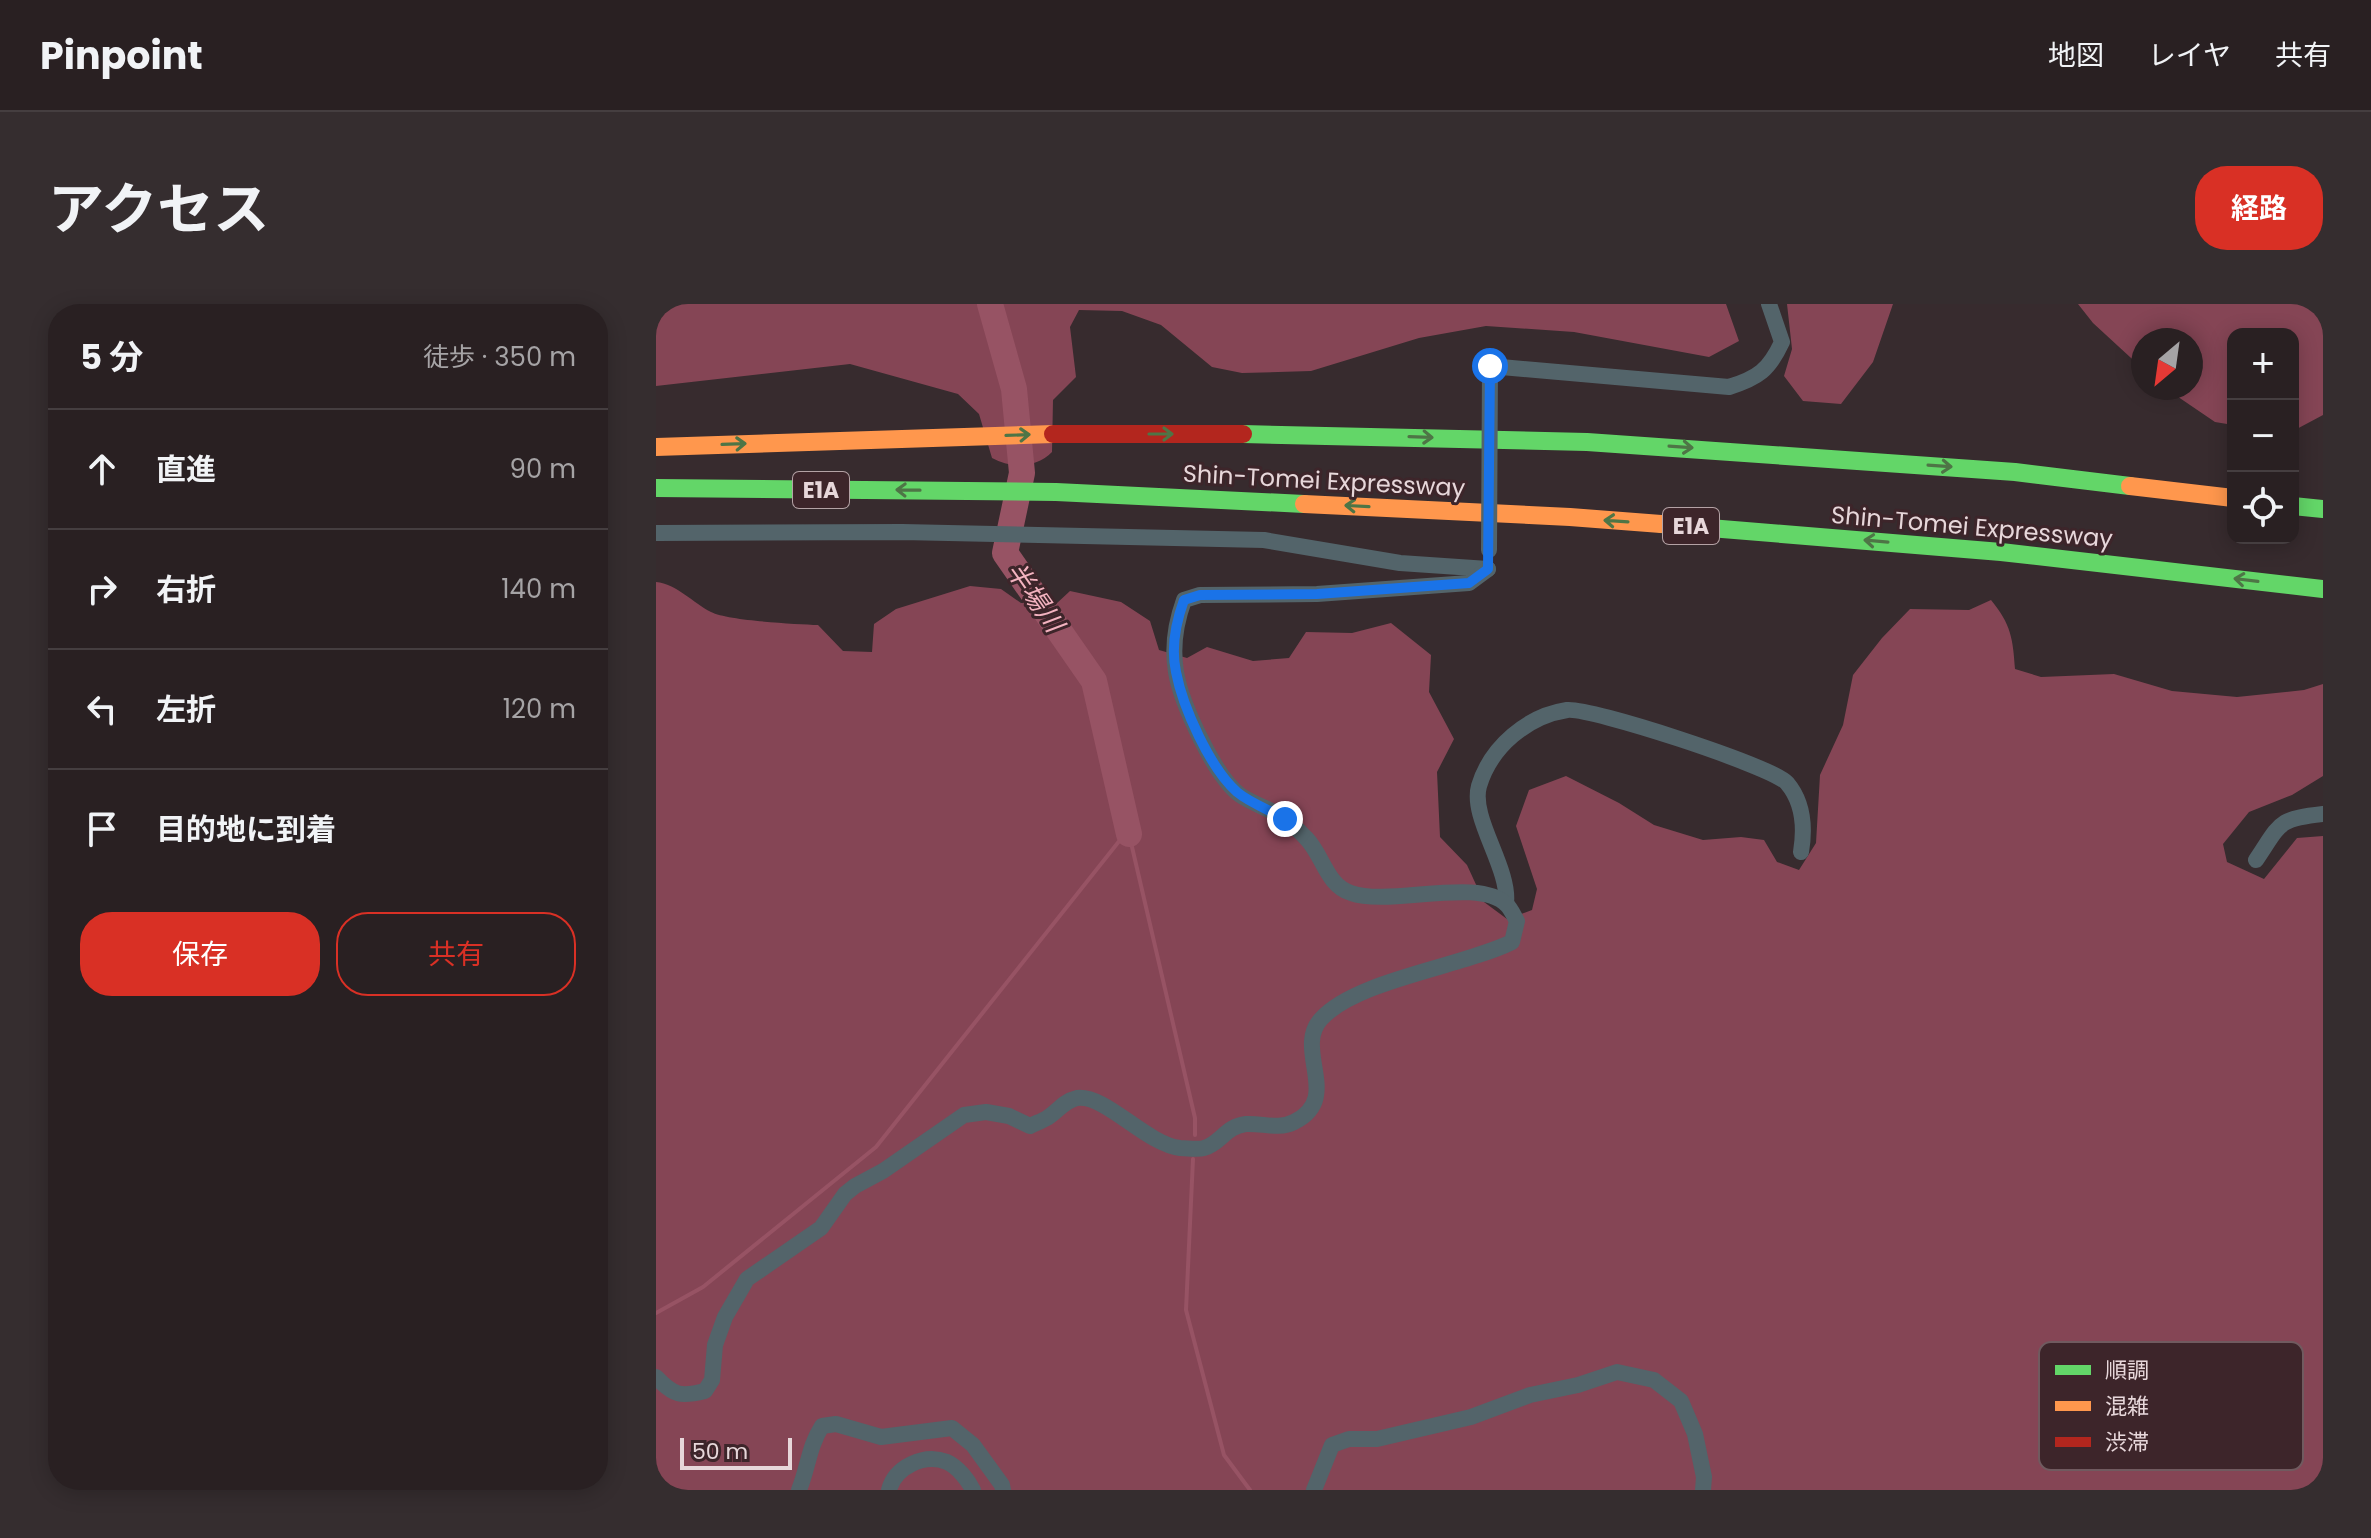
<!DOCTYPE html>
<html lang="ja">
<head>
<meta charset="utf-8">
<style>
	:root { --surface:#292022; --page:#352d2f; --text:#f1f3f6; --muted:#a5a3a5; --line:#453e40; --accent:#d93025 }
	body { margin:0; font-family:Poppins,"Noto Sans JP",sans-serif; background:var(--page); color:var(--text) }
	.controls { position:absolute; right:24px; top:24px; display:grid; overflow:hidden; border-radius:16px; box-shadow:0 4px 20px #0003 }
	.controls button { width:72px; height:72px; display:grid; place-items:center; padding:0; border:0; border-bottom:2px solid var(--line); background:var(--surface); color:var(--text); font:40px sans-serif }
	.compass { position:absolute; left:1475px; top:24px; width:72px; height:72px; border-radius:50%; background:var(--surface); box-shadow:0 4px 20px #0003; rotate:209deg }
	.scale { position:absolute; left:24px; bottom:20px; width:112px; box-sizing:border-box; padding-left:8px; border:4px solid #e7d7da; border-top:0; font-size:22px; line-height:28px; white-space:nowrap; color:#e7d7da; -webkit-text-stroke:6px #3d252a; paint-order:stroke }
	.stop { position:absolute; width:24px; height:24px; margin:-18px; border:6px solid #1a73e8; border-radius:50%; background:#fff }
	.stop.end { background:#1a73e8; border-color:#fff; box-shadow:0 2px 8px #0008 }
	.list { margin:0; padding:0; list-style:none }
	h2 { display:flex; justify-content:space-between; align-items:center; height:104px; margin:0; padding:0 32px; font-size:34px }
	h2 small { font-size:26px; font-weight:400; color:var(--muted) }
	.list li { display:grid; grid-template-columns:52px 1fr auto; gap:24px; align-items:center; box-sizing:border-box; height:120px; padding:0 32px; border-top:2px solid var(--line) }
	.list b { display:block; font-size:30px; white-space:nowrap }
	.list em { font-size:26px; font-style:normal; color:var(--muted) }
	.actions { display:flex; gap:16px; padding:24px 32px }
	.actions a { flex:1; padding:18px 0; border:2px solid var(--accent); border-radius:32px; text-align:center; font-size:28px; color:var(--accent) }
	.actions .main { background:var(--accent); color:#fff }
	.icon { flex:none; width:44px; height:44px; fill:none; stroke:currentColor; stroke-width:2; stroke-linecap:round; stroke-linejoin:round }
	.map { position:relative; flex:none; width:1667px; height:1186px; overflow:hidden; border-radius:32px }
	header { display:flex; align-items:center; gap:48px; box-sizing:border-box; height:112px; padding:0 40px; background:var(--surface); border-bottom:2px solid var(--line) }
	header strong { font-size:38px }
	nav { display:flex; gap:44px; margin-inline-start:auto; font-size:28px }
	.intro { display:flex; align-items:center; justify-content:space-between; box-sizing:border-box; height:192px; padding:0 48px }
	h1 { margin:0; font-size:56px }
	.button { padding:20px 36px; border-radius:32px; background:var(--accent); color:#fff; font-size:28px; font-weight:700 }
	main { display:flex; gap:48px; padding:0 48px }
	aside { flex:1; background:var(--surface); border-radius:32px; box-shadow:0 4px 20px #0003 }
	.map>svg:first-child { display:block }
	.forest { fill:#854555 }
	.lines { fill:none; stroke-linecap:round; stroke-linejoin:round }
	.stream { stroke:#975364; stroke-width:4 }
	.river { stroke:#975364; stroke-width:26 }
	.street { stroke:#53646a; stroke-width:16 }
	.fast { stroke:#63d668; stroke-width:18 }
	.slow { stroke:#ff974d; stroke-width:18 }
	.jam { stroke:#b3261e; stroke-width:18 }
	.street-bridge { stroke:#53646a; stroke-width:16 }
	.oneway { stroke:#4e7546 }
	.route { stroke:#1a73e8; stroke-width:10 }
	.labels { text-anchor:middle; stroke-width:6; stroke-linejoin:round; paint-order:stroke }
	.shield { fill:#3d252a; stroke:#b4a2a5; stroke-width:2 }
	.shield-label { font-size:22px; font-weight:bold; fill:#e7d7da }
	.street-label { font-size:24px; fill:#e7d7da; stroke:#3d252a }
	.water-label { font-size:26px; font-style:italic; fill:#f4b3c0; stroke:#3d252a }
	.key { fill:#3d252a; stroke:#705a5f; stroke-width:2 }
	.key-label { font-size:22px; fill:#e7d7da }
</style>
</head>
<body>
<header>
<strong>Pinpoint</strong>
<nav><a>地図</a><a>レイヤ</a><a>共有</a></nav>
</header>
<div class="intro"><h1>アクセス</h1><a class="button">経路</a></div>
<main>
<aside>
<h2>5 分<small>徒歩 · 350 m</small></h2>
<ul class="list">
<li><svg class="icon" aria-label="ahead" viewBox="0 0 24 24"><path d="M12 20V5M6 11l6-6 6 6"/></svg><div><b>直進</b></div><em>90 m</em></li>
<li><svg class="icon" aria-label="right" viewBox="0 0 24 24"><path d="M7 20v-9h11M14 6l5 5-5 5"/></svg><div><b>右折</b></div><em>140 m</em></li>
<li><svg class="icon" aria-label="left" viewBox="0 0 24 24"><path d="M17 20v-9H6M10 6l-5 5 5 5"/></svg><div><b>左折</b></div><em>120 m</em></li>
<li><svg class="icon" aria-label="arrive" viewBox="0 0 24 24"><path d="M6 21V4h12l-3 4 3 4H6"/></svg><div><b>目的地に到着</b></div></li>
</ul>
<div class="actions"><a class="main">保存</a><a>共有</a></div>
</aside>
<div class="map">
<svg width="1667" height="1186" viewBox="0 0 1667 1186">
	<rect width="100%" height="100%" fill="#372b2e"/>
	<g class="forest">
		<path d="M0,0H1070L1083,37L1053,53L918,28L830,22L763,34L655,67L586,69L556,63L505,21L466,7L423,6L414,23L420,73L397,96L396,148C380,164 356,165 336,154L323,110L302,90L194,60L0,82Z"/>
		<path d="M1131,0H1237L1217,58L1185,100L1147,97L1128,72L1136,45Z"/>
		<path d="M1422,0H1667V111L1637,127V30H1577V121L1559,118L1509,84H1535V36H1487V65L1437,19Z"/>
		<path d="M0,278C21,280 37,299 55,308C73,317 140,320 162,321L187,347L216,348L218,320L240,305L314,282L345,285L365,299L400,300L414,287L465,298L494,317L503,346L531,354L551,343L597,357L633,354L650,328L696,329L735,319L775,351L773,388L798,435L781,468L784,533L811,561L828,598L851,615L876,606L881,585L860,522L873,486L910,472L963,499L998,521L1047,536L1085,533L1108,536L1121,558L1143,566L1160,539L1164,471L1187,421L1197,371L1226,334L1254,305L1313,306L1335,296C1355,320 1357,335 1359,365L1385,373L1458,370L1516,387L1581,393L1648,386L1667,380V472L1636,491L1593,508L1567,540L1571,558L1608,575L1641,534L1667,532V1186H0Z"/>
	</g>
	<g class="lines">
		<g class="stream">
			<path d="M473,530L539,814V831"/>
			<path d="M537,855L530,1006L568,1151L594,1186"/>
			<path d="M0,1009L47,983L220,843L472,526"/>
		</g>
		<path class="river" d="M334,0L358,85L366,169L349,249L438,377L473,530"/>
		<g class="street">
			<path d="M834,62L1073,83C1102,74 1113,66 1126,38L1113,0"/>
			<path d="M0,229L246,228L608,236L744,259L832,265"/>
			<path d="M1600,556C1625,519 1621,515 1667,510"/>
			<path d="M850,599C854,564 814,514 823,482C835,442 872,412 911,406C934,403 1115,462 1131,479C1148,499 1149,524 1145,548"/>
			<path d="M0,1073C18,1092 25,1093 49,1087L56,1076L59,1041L69,1013L91,975L165,924L189,890L199,882L227,867L308,811L330,808L353,812L374,822C380,819 386,817 391,814C402,807 408,797 421,794C449,790 490,840 524,844C531,844 542,846 548,844C564,840 570,822 590,820C607,819 622,826 638,818C687,794 637,746 665,715C700,676 805,663 856,638L861,617C858,612 855,605 851,601C823,572 734,603 695,589C670,581 667,551 650,534C643,527 636,519 627,513C614,505 597,500 584,491C559,473 525,399 520,368C516,344 520,318 528,296L544,291L661,290L813,279L832,265"/>
			<path d="M143,1186C152,1164 153,1142 166,1122L180,1120L225,1133L296,1124L317,1141L346,1181L347,1186"/>
			<path d="M233,1186C239,1163 268,1149 291,1158C302,1163 312,1176 317,1186"/>
			<path d="M658,1186L676,1141L693,1135H721L815,1113L874,1091L922,1081L961,1068L998,1076L1025,1097L1039,1130L1048,1173L1047,1186"/>
		</g>
		<g class="fast">
			<path d="M587,130L931,138L1359,168L1474,182"/>
			<path d="M0,184L400,188L648,200"/>
			<path d="M1637,202L1667,205"/>
			<path d="M1005,220L1345,248L1667,285"/>
		</g>
		<g class="slow">
			<path d="M0,143L397,130"/>
			<path d="M1474,182L1577,194"/>
			<path d="M648,200L914,213L1005,220"/>
		</g>
		<path class="jam" d="M397,130H587"/>
		<path class="street-bridge" d="M833,246L834,62"/>
	</g>
	<defs><path id="oneway-shaft" d="M-6 0H5M1.5-3L5.5 0L1.5 3" fill="none" stroke-width="1.6" stroke-linecap="round" stroke-linejoin="round" transform="scale(2)"/></defs>
	<g class="oneway">
		<use href="#oneway-shaft" transform="translate(505 130)"/>
		<use href="#oneway-shaft" transform="translate(362 131) rotate(-2)"/>
		<use href="#oneway-shaft" transform="translate(765 133) rotate(2)"/>
		<use href="#oneway-shaft" transform="translate(78 140) rotate(-2)"/>
		<use href="#oneway-shaft" transform="translate(1025 143) rotate(4)"/>
		<use href="#oneway-shaft" transform="translate(1284 162) rotate(4)"/>
		<use href="#oneway-shaft" transform="translate(252 186) rotate(-179)"/>
		<use href="#oneway-shaft" transform="translate(701 202) rotate(-177)"/>
		<use href="#oneway-shaft" transform="translate(960 217) rotate(-176)"/>
		<use href="#oneway-shaft" transform="translate(1220 237) rotate(-175)"/>
		<use href="#oneway-shaft" transform="translate(1590 276) rotate(-173)"/>
	</g>
	<g class="lines">
		<path class="route" d="M629,515C614,506 594,499 581,488C554,464 527,404 520,368C515,345 520,318 528,296L544,291L661,290L813,279L832,265L834,62"/>
	</g>
	<g class="labels">
		<g class="shield">
			<rect x="137" y="168" width="56" height="36" rx="6"/>
			<rect x="1007" y="204" width="56" height="36" rx="6"/>
		</g>
		<g class="shield-label">
			<text x="165" y="194">E1A</text>
			<text x="1035" y="230">E1A</text>
		</g>
		<g class="street-label">
			<text transform="translate(668 177) rotate(3)" y="8">Shin-Tomei Expressway</text>
			<text transform="translate(1316 223) rotate(5)" y="8">Shin-Tomei Expressway</text>
		</g>
		<g class="water-label">
			<text transform="translate(379 293) rotate(55)" y="9">半場川</text>
		</g>
	</g>
	<rect x="1383" y="1038" width="264" height="128" rx="12" class="key"/>
	<rect x="1399" y="1061" width="36" height="10" fill="#63d668"/>
	<rect x="1399" y="1097" width="36" height="10" fill="#ff974d"/>
	<rect x="1399" y="1133" width="36" height="10" fill="#b3261e"/>
	<g class="key-label">
		<text x="1449" y="1074">順調</text>
		<text x="1449" y="1110">混雑</text>
		<text x="1449" y="1146">渋滞</text>
	</g>
</svg>
<div class="controls">
<button>+</button>
<button>−</button>
<button><svg class="icon" aria-label="locate" viewBox="0 0 24 24"><circle cx="12" cy="12" r="6"/><path d="M12 2v4M12 18v4M2 12h4M18 12h4"/></svg></button>
</div>
<svg class="compass" viewBox="-18 -18 36 36"><path d="M0-13l5 13h-10z" fill="#e53935"/><path d="M0 13l5-13h-10z" fill="#a5a3a5"/></svg>
<div class="scale">50 m</div>
<div class="stop" style="left:834px;top:62px"></div>
<div class="stop end" style="left:629px;top:515px"></div>
</div>
</main>
</body>
</html>
